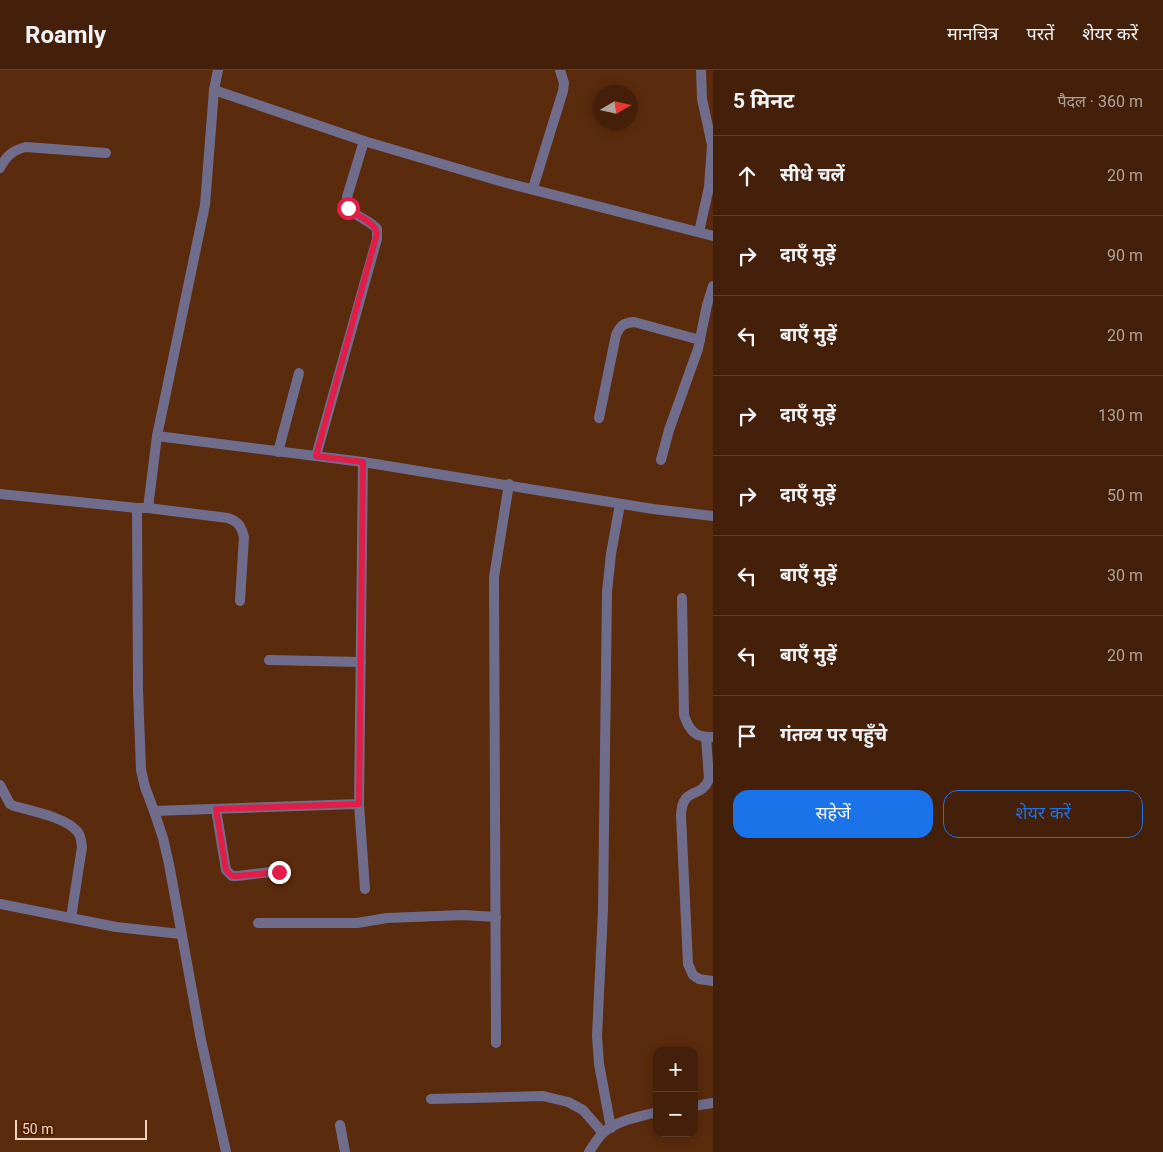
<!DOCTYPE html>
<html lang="hi">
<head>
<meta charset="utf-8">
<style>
	:root { --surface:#44200a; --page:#4e2d18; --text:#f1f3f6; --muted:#afa39c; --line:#5c3e2b; --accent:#1a73e8 }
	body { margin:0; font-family:Roboto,"Noto Sans Devanagari",sans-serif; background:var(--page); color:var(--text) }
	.controls { position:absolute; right:15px; bottom:15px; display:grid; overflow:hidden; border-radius:10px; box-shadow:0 2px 12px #0003 }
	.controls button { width:45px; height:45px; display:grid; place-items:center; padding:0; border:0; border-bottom:1px solid var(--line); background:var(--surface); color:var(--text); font:25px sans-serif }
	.compass { position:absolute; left:593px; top:15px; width:45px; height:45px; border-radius:50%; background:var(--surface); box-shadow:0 2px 12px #0003; rotate:81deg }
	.scale { position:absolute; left:15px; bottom:12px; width:132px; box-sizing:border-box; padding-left:5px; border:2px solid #f1d3c3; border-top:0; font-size:14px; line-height:18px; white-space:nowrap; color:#f1d3c3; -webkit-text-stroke:4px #502101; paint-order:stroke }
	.stop { position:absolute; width:15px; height:15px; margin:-11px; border:4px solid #e11d48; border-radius:50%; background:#fff }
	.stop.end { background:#e11d48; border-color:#fff; box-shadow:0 1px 5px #0008 }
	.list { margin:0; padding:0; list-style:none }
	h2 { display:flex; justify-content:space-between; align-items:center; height:65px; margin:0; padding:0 20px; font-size:21px }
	h2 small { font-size:16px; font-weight:400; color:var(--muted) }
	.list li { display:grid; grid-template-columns:32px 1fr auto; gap:15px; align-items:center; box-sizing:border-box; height:80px; padding:0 20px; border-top:1px solid var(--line) }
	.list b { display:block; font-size:19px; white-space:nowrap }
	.list em { font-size:16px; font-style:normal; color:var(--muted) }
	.actions { display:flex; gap:10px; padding:15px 20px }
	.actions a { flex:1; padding:11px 0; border:1px solid var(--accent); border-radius:15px; text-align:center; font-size:18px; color:var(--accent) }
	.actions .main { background:var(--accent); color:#fff }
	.icon { flex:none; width:28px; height:28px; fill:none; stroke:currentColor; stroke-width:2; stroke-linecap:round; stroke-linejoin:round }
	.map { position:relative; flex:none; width:713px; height:1082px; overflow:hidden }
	header { display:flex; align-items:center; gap:30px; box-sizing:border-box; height:70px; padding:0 25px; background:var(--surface); border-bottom:1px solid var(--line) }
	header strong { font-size:24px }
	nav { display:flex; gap:28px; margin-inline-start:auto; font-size:18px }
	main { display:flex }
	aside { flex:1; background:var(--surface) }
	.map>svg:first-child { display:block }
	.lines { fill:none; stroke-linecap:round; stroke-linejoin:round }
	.street { stroke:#706d8c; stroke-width:10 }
	.route { stroke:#e11d48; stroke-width:6 }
</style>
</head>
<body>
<header>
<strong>Roamly</strong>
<nav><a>मानचित्र</a><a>परतें</a><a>शेयर करें</a></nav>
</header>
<main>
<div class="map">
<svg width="713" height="1082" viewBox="0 0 713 1082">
	<rect width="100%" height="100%" fill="#5b2b0d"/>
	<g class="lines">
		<g class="street">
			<path d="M214,20L364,71L503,112L713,166"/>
			<path d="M0,98C6,86 13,80 26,77L106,83"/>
			<path d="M533,118L563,21L564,13L560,0"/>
			<path d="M699,162L709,117L712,75L702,29L701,0"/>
			<path d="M599,348L616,265C620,256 623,253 634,252L700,270"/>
			<path d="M157,366L205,135L214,20L218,0"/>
			<path d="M278,382L299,303"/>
			<path d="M316,386L377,169V159C367,147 346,146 347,127L364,71"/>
			<path d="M661,390L669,360L698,279L707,235L713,216"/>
			<path d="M0,424L137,438H148L228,448C239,452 241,456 244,467L240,531"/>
			<path d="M137,438L138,620L141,700L145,717L154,741L359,734L363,392L653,439L713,446"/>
			<path d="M148,438L157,366L363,392"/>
			<path d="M682,528L684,645C689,660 695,668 712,667"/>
			<path d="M269,590L361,592"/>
			<path d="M706,667L709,709C701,730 682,715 681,746L688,894L693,905L699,909L713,911"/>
			<path d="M0,715L10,734L14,736C32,741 64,747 77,761C81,765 81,771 82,777L71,848"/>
			<path d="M359,734L365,819"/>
			<path d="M216,739L226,800L232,806H237L279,801"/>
			<path d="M154,741L163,768L169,794L201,970L226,1082"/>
			<path d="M0,834L116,857L181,864"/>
			<path d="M258,853H357L387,848L463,845L496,847"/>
			<path d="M496,973L494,507L509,414"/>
			<path d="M431,1029L543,1026L568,1032L583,1040L603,1063"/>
			<path d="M694,1036L713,1033"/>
			<path d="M340,1055L345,1082"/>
			<path d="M611,1058L599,994L597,966L603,840L607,522L611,484L620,434"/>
			<path d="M589,1082C593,1076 598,1067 604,1062C618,1050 639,1047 657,1042"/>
		</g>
	</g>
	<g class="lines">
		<path class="route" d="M279,802L237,806H232L226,800L216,739L359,734L363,392L316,386L377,164C375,151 357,147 348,138"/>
	</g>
</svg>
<div class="controls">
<button>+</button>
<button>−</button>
</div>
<svg class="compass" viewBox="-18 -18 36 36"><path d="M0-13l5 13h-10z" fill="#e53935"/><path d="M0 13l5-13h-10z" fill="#afa39c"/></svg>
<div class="scale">50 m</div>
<div class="stop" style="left:348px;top:138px"></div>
<div class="stop end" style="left:279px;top:802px"></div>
</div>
<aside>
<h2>5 मिनट<small>पैदल · 360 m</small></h2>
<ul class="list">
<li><svg class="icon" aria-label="ahead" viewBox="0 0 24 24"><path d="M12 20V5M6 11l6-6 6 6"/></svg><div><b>सीधे चलें</b></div><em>20 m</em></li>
<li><svg class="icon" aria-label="right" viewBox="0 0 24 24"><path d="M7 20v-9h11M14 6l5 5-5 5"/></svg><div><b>दाएँ मुड़ें</b></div><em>90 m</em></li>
<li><svg class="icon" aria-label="left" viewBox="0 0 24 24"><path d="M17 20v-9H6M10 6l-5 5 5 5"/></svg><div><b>बाएँ मुड़ें</b></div><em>20 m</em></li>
<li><svg class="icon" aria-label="right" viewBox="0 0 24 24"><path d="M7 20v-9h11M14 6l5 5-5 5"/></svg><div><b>दाएँ मुड़ें</b></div><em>130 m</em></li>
<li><svg class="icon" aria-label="right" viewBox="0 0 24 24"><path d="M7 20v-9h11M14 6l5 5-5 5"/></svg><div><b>दाएँ मुड़ें</b></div><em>50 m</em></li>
<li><svg class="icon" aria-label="left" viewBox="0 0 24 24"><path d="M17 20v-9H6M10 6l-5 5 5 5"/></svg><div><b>बाएँ मुड़ें</b></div><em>30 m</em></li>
<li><svg class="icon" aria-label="left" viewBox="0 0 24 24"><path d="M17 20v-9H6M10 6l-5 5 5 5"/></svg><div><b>बाएँ मुड़ें</b></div><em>20 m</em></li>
<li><svg class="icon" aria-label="arrive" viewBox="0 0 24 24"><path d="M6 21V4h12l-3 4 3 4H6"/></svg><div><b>गंतव्य पर पहुँचे</b></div></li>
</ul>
<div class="actions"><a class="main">सहेजें</a><a>शेयर करें</a></div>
</aside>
</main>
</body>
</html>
